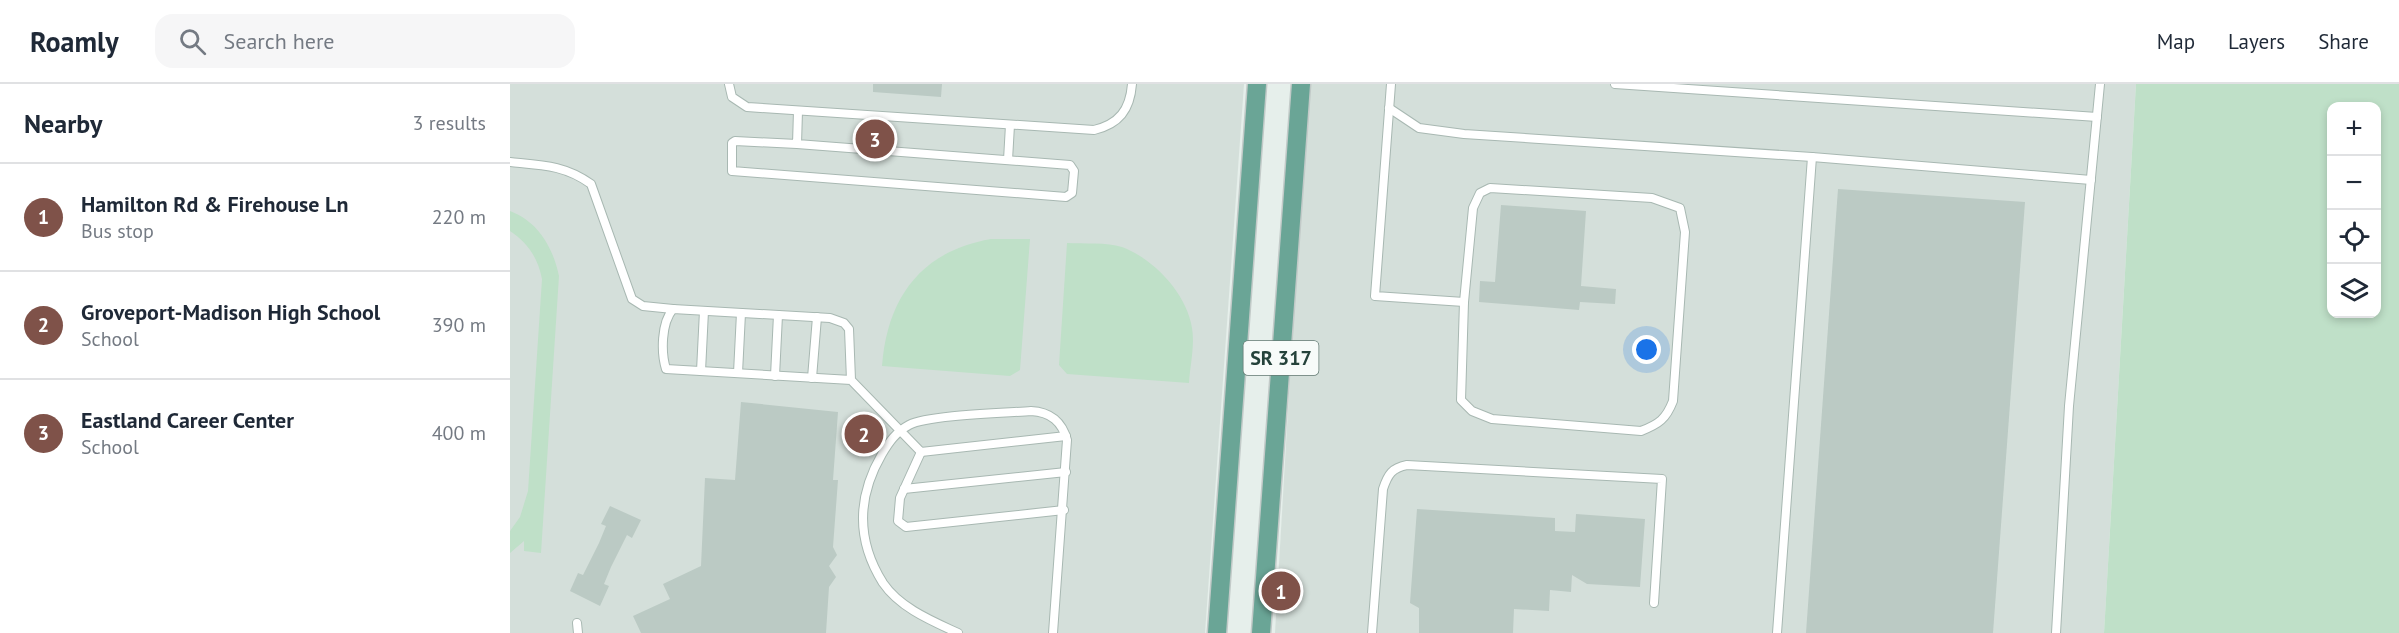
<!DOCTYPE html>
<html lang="en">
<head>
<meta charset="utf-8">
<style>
	:root { --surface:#fff; --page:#f6f6f7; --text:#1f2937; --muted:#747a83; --line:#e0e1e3; --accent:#7f5249 }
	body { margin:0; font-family:"PT Sans",sans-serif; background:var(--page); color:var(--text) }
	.controls { position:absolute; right:18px; top:18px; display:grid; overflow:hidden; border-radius:12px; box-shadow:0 3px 9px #0003 }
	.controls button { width:54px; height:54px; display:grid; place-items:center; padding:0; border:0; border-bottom:2px solid var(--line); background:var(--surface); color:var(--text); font:30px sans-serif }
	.you { position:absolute; left:1137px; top:266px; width:21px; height:21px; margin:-15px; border:4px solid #fff; border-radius:50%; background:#1a73e8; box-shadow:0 0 0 9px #1a73e833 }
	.badge { display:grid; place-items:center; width:39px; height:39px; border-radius:50%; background:var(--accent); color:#fff; font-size:20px; font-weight:700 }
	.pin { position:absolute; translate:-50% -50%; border:3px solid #fff; box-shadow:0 2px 6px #0006 }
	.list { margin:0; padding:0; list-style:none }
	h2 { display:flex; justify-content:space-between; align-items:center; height:78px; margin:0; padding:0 24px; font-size:26px }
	h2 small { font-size:20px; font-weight:400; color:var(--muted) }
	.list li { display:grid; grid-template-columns:39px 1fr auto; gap:18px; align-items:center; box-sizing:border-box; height:108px; padding:0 24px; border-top:2px solid var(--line) }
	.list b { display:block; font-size:22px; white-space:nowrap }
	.list p { margin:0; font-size:20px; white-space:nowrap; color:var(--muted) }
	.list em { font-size:20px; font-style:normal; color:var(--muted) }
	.icon { flex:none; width:33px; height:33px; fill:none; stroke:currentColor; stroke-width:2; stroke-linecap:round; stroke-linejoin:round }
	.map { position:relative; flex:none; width:1889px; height:549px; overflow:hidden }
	header { display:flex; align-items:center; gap:36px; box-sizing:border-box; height:84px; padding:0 30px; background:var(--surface); border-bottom:2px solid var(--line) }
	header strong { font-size:28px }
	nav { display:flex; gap:33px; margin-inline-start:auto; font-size:21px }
	.search { width:420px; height:54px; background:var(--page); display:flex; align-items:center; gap:15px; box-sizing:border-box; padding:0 21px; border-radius:18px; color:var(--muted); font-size:22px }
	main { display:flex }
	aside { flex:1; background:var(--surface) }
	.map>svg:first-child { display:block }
	.built { fill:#d4dfda }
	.green { fill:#bfe0c8; fill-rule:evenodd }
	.building { fill:#bbcac4 }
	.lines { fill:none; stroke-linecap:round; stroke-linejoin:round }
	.service-casing { stroke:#a8b8b2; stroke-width:10 }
	.primary-casing { stroke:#c2cac8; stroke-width:21 }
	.service { stroke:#fff; stroke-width:8 }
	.primary { stroke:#6aa596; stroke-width:18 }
	.labels { text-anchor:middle; stroke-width:5; stroke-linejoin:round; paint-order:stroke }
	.shield { fill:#f7fbf9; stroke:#637a73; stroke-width:1.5 }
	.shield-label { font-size:20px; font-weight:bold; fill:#24423a }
</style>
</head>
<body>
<header>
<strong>Roamly</strong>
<div class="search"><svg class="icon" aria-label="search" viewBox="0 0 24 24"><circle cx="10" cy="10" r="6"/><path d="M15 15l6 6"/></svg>Search here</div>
<nav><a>Map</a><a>Layers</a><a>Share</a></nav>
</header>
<main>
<aside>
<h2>Nearby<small>3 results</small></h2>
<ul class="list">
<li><span class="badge">1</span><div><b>Hamilton Rd &amp; Firehouse Ln</b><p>Bus stop</p></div><em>220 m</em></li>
<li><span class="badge">2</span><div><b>Groveport-Madison High School</b><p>School</p></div><em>390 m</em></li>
<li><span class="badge">3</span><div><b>Eastland Career Center</b><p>School</p></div><em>400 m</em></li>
</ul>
</aside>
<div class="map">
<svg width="1889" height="549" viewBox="0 0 1889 549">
	<rect width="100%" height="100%" fill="#e6efeb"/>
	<g class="built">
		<path d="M0,0H734L695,549H0Z"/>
		<path d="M797,0H1626L1594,549H765Z"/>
	</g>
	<g class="green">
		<path d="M1626,0H1889V549H1594ZM1822,22H1866V230H1822Z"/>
		<path d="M0,127C29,138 43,164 49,192L31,469L14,467V457L0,469V447L10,433L18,407L32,195C28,174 18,159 0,147Z"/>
		<path d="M481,155H520L510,286L500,292L372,282C377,214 411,167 481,155Z"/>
		<path d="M557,159C574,160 597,158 612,163C644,175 677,210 682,244C685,261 680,282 679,299L557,290L549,281Z"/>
	</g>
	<g class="building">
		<path d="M363,0H432L431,13L363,8Z"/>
		<path d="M1328,105L1515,118L1483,549H1296Z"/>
		<path d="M991,121L1076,127L1071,202L1106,205L1105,220L1070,218L1069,226L969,218L970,197L985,198Z"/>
		<path d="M231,318L328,328L323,396H328L323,463L327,471L319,482L326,493L319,503L316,549H131L123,532L160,515L153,500L191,482L195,394L225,396Z"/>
		<path d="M100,422L131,436L122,454L117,451L101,483L94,500L99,502L90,522L60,507L68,489L73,491L89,459L96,442L91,440Z"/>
		<path d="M907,425L1045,434V447L1065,448L1066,430L1135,435L1130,503L1077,500L1062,491L1061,508L1040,506L1039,527L1004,525L1003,549H909V524L900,519Z"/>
	</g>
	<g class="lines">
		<defs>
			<g id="service">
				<path d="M219,0L222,13L237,23L584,46C609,40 620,26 622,0"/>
				<path d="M881,0L865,212L954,218"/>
				<path d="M1105,0L1587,33"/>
				<path d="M879,24L909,44L954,50L1302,73L1267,549"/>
				<path d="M287,60L560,81L564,87L562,109L556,113L222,87V59L225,57L287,60L288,27"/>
				<path d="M1302,73L1581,96"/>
				<path d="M498,76L500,41"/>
				<path d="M0,78C31,81 55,81 81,100L122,215L133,222L163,225"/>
				<path d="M980,104L1142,114L1170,124L1175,148L1163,317C1156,335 1149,340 1131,347L982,335L962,327L951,316L954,218L963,124L970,109Z"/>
				<path d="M191,287L194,227"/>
				<path d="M228,289L231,229"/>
				<path d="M265,292L268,231"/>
				<path d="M302,294L307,233"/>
				<path d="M341,296L156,285C151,269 151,239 163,225L320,234L334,239L339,245L341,296L411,368L556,352"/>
				<path d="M411,368L390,414L388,437L396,443L554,426"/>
				<path d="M394,405L556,388"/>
				<path d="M67,539L68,549"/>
				<path d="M448,549C422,537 390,524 373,499C346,456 347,413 372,370C379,358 386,348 399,341C418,331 495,329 521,327C541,328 552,338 557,356L543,549"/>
				<path d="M862,549L873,405C878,390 882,384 897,381L1152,395L1144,519"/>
				<path d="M1546,549L1559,322L1590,0"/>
			</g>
			<g id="primary">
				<path d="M707,549L747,0"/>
				<path d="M751,549L791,0"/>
			</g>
		</defs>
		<use href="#service" class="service-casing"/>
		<use href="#primary" class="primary-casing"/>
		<use href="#service" class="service"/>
		<use href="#primary" class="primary"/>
	</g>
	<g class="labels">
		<rect class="shield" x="733.5" y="257" width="75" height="34" rx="4.5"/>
		<g class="shield-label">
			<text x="771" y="281">SR 317</text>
		</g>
	</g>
</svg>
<div class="controls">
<button>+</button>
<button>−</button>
<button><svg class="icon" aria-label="locate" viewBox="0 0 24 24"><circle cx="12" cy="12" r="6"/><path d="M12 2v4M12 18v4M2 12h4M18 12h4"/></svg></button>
<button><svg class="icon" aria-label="layers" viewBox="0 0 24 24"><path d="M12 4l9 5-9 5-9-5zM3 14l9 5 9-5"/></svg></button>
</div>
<div class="you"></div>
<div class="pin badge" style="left:771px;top:507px">1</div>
<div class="pin badge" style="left:354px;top:350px">2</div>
<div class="pin badge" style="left:365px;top:55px">3</div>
</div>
</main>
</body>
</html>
